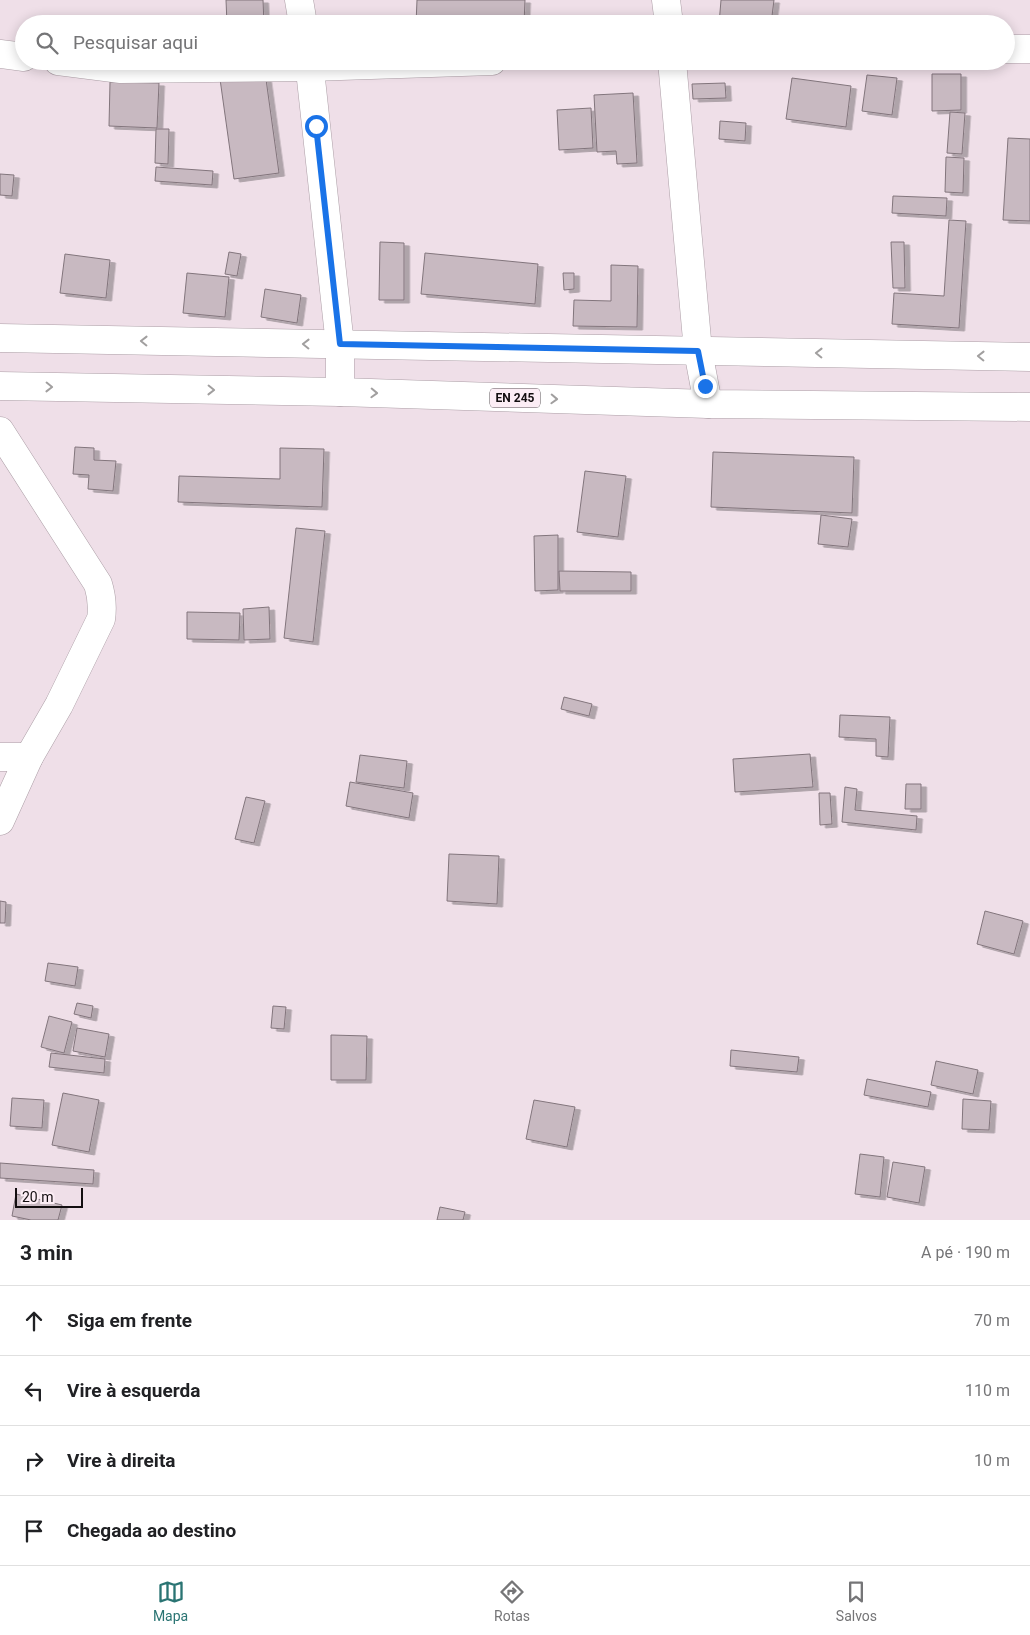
<!DOCTYPE html>
<html lang="pt">
<head>
<meta charset="utf-8">
<style>
	:root { --surface:#fff; --page:#f6f6f6; --text:#202124; --muted:#757577; --line:#e0e0e0; --accent:#2a7473 }
	body { margin:0; font-family:Roboto,sans-serif; background:var(--page); color:var(--text) }
	.scale { position:absolute; left:15px; bottom:12px; width:68px; box-sizing:border-box; padding-left:5px; border:2px solid #130e10; border-top:0; font-size:14px; line-height:18px; white-space:nowrap; color:#130e10; -webkit-text-stroke:4px #fcedf5; paint-order:stroke }
	.stop { position:absolute; width:15px; height:15px; margin:-11px; border:4px solid #1a73e8; border-radius:50%; background:#fff }
	.stop.end { background:#1a73e8; border-color:#fff; box-shadow:0 1px 5px #0008 }
	.list { margin:0; padding:0; list-style:none }
	h2 { display:flex; justify-content:space-between; align-items:center; height:65px; margin:0; padding:0 20px; font-size:21px }
	h2 small { font-size:16px; font-weight:400; color:var(--muted) }
	.list li { display:grid; grid-template-columns:32px 1fr auto; gap:15px; align-items:center; box-sizing:border-box; height:70px; padding:0 20px; border-top:1px solid var(--line) }
	.list b { display:block; font-size:19px; white-space:nowrap }
	.list em { font-size:16px; font-style:normal; color:var(--muted) }
	.icon { flex:none; width:28px; height:28px; fill:none; stroke:currentColor; stroke-width:2; stroke-linecap:round; stroke-linejoin:round }
	.map { position:relative; flex:none; width:1030px; height:1220px; overflow:hidden }
	.search { position:absolute; background:var(--surface); box-shadow:0 2px 12px #0003; left:15px; right:15px; top:15px; height:55px; display:flex; align-items:center; gap:12px; box-sizing:border-box; padding:0 18px; border-radius:28px; color:var(--muted); font-size:19px }
	.sheet { height:345px; background:var(--surface) }
	nav { display:flex; justify-content:space-around; align-items:center; box-sizing:border-box; height:70px; border-top:1px solid var(--line); background:var(--surface); font-size:14px; color:var(--muted) }
	nav a { display:grid; justify-items:center; gap:2px }
	nav .on { color:var(--accent) }
	.map>svg:first-child { display:block }
	.building { fill:#c8b9c1; stroke:#82757c; filter:url(#shadow) }
	.lines { fill:none; stroke-linecap:round; stroke-linejoin:round }
	.minor-casing { stroke:#ac9ea6; stroke-width:29 }
	.major-casing { stroke:#ac9ea6; stroke-width:29 }
	.minor { stroke:#fff; stroke-width:28 }
	.major { stroke:#fff; stroke-width:28 }
	.oneway { stroke:#a19f9f }
	.route { stroke:#1a73e8; stroke-width:6 }
	.labels { text-anchor:middle; stroke-width:4; stroke-linejoin:round; paint-order:stroke }
	.shield { fill:#fcedf5; stroke:#595155; stroke-width:1 }
	.shield-label { font-size:12px; font-weight:bold; fill:#130e10 }
</style>
</head>
<body>
<div class="map">
<svg width="1030" height="1220" viewBox="0 0 1030 1220">
	<defs>
		<filter id="shadow"><feDropShadow dx="5.5" dy="3" stdDeviation="0" flood-color="#0004"/></filter>
	</defs>
	<rect width="100%" height="100%" fill="#efdfe8"/>
	<g class="building">
		<path d="M226,0H263L264,24H227Z"/>
		<path d="M417,0H525L524,24H416Z"/>
		<path d="M721,0H774L771,24H719Z"/>
		<path d="M265,72L279,173L234,179L220,79Z"/>
		<path d="M932,74H961V110L932,111Z"/>
		<path d="M867,75L897,78L892,115L862,111Z"/>
		<path d="M792,78L851,86L846,127L786,119Z"/>
		<path d="M110,82L159,83L157,128L109,126Z"/>
		<path d="M725,83L726,98L693,99L692,84Z"/>
		<path d="M633,93L637,163L617,164L616,151L597,152L594,95Z"/>
		<path d="M591,108L593,148L559,150L557,110Z"/>
		<path d="M950,112L965,113L962,154L947,153Z"/>
		<path d="M720,121L746,123L745,141L719,139Z"/>
		<path d="M156,129H169L168,164L155,163Z"/>
		<path d="M1008,138L1030,139V221L1003,220Z"/>
		<path d="M946,157L964,158L963,193L945,192Z"/>
		<path d="M156,167L213,171L212,185L155,181Z"/>
		<path d="M0,174L14,175L12,196L0,195Z"/>
		<path d="M893,196L947,198L946,216L892,213Z"/>
		<path d="M949,220L966,221L959,328L892,324L894,293L944,296Z"/>
		<path d="M380,242L404,243V300H379Z"/>
		<path d="M891,242H904L905,288H893Z"/>
		<path d="M229,252L241,254L237,276L225,274Z"/>
		<path d="M425,253L538,264L535,304L421,294Z"/>
		<path d="M65,254L110,260L106,298L60,293Z"/>
		<path d="M611,265L638,266L637,327L573,326L574,300L611,301Z"/>
		<path d="M187,273L229,277L225,317L183,313Z"/>
		<path d="M563,273H574V289L564,290Z"/>
		<path d="M265,289L301,295L297,323L261,317Z"/>
		<path d="M75,447L94,448V460L116,461L113,491L88,489L89,475L73,474Z"/>
		<path d="M280,448L324,449L322,507L178,502L179,476L280,479Z"/>
		<path d="M713,452L854,457L852,513L711,507Z"/>
		<path d="M585,471L626,476L618,537L577,532Z"/>
		<path d="M821,515L852,519L848,547L818,544Z"/>
		<path d="M296,528L325,531L313,642L284,638Z"/>
		<path d="M558,535V590L535,591L534,536Z"/>
		<path d="M559,571L631,572V591H560Z"/>
		<path d="M269,607L270,639L244,640L243,609Z"/>
		<path d="M187,612L240,613L239,640L187,639Z"/>
		<path d="M564,697L592,704L589,716L561,709Z"/>
		<path d="M840,715L890,717L888,757L876,756V739L839,737Z"/>
		<path d="M810,754L813,787L735,792L733,759Z"/>
		<path d="M360,755L407,761L404,788L356,782Z"/>
		<path d="M350,782L413,793L409,818L346,806Z"/>
		<path d="M906,784H921V809H905Z"/>
		<path d="M845,787L857,789L855,810L917,816L916,830L842,822Z"/>
		<path d="M819,793H830L832,824L820,825Z"/>
		<path d="M246,797L265,801L254,843L235,839Z"/>
		<path d="M449,854L499,856L497,904L447,901Z"/>
		<path d="M0,901L6,902L5,923H0Z"/>
		<path d="M985,911L1023,921L1014,954L977,944Z"/>
		<path d="M48,963L78,967L75,986L45,981Z"/>
		<path d="M77,1003L93,1006L91,1018L74,1014Z"/>
		<path d="M273,1006L286,1007L284,1029L271,1028Z"/>
		<path d="M49,1016L72,1022L64,1053L41,1047Z"/>
		<path d="M77,1028L109,1034L105,1057L73,1051Z"/>
		<path d="M331,1035L367,1036L366,1080H331Z"/>
		<path d="M731,1050L799,1057L797,1072L730,1066Z"/>
		<path d="M51,1053L105,1059L104,1073L49,1067Z"/>
		<path d="M936,1061L978,1070L973,1094L931,1085Z"/>
		<path d="M867,1079L931,1092L928,1107L864,1095Z"/>
		<path d="M63,1093L99,1100L89,1152L52,1145Z"/>
		<path d="M12,1098L44,1100L42,1128L10,1126Z"/>
		<path d="M963,1099L991,1101L989,1130L962,1129Z"/>
		<path d="M534,1100L575,1107L567,1147L526,1139Z"/>
		<path d="M860,1154L884,1157L880,1197L855,1194Z"/>
		<path d="M893,1162L925,1167L919,1203L887,1197Z"/>
		<path d="M0,1163L94,1170L93,1184L0,1178Z"/>
		<path d="M16,1194L62,1205L58,1220H31L12,1216Z"/>
		<path d="M440,1207L465,1212L463,1220H437Z"/>
	</g>
	<g class="lines">
		<defs>
			<g id="minor">
				<path d="M299,0L303,24"/>
				<path d="M666,0L669,24"/>
				<path d="M1006,49H1030"/>
				<path d="M0,54L24,57"/>
				<path d="M58,61L121,69L310,67L492,61"/>
				<path d="M309,61L340,345V392"/>
				<path d="M672,61L698,351L708,404"/>
				<path d="M0,431L98,584C102,597 103,606 101,619L59,705L29,757L0,821"/>
				<path d="M0,757H29"/>
			</g>
			<g id="major">
				<path d="M0,338L1030,357"/>
				<path d="M0,386L340,392L708,404L1030,407"/>
			</g>
		</defs>
		<use href="#minor" class="minor-casing"/>
		<use href="#major" class="major-casing"/>
		<use href="#minor" class="minor"/>
		<use href="#major" class="major"/>
	</g>
	<defs><path id="oneway-chevron" d="M-2-3.5L2.5 0L-2 3.5" fill="none" stroke-width="1.6" stroke-linecap="round" stroke-linejoin="round" transform="scale(1.25)"/></defs>
	<g class="oneway">
		<use href="#oneway-chevron" transform="translate(144 341) rotate(-179)"/>
		<use href="#oneway-chevron" transform="translate(306 344) rotate(-179)"/>
		<use href="#oneway-chevron" transform="translate(819 353) rotate(-179)"/>
		<use href="#oneway-chevron" transform="translate(981 356) rotate(-179)"/>
		<use href="#oneway-chevron" transform="translate(49 387) rotate(1)"/>
		<use href="#oneway-chevron" transform="translate(211 390) rotate(1)"/>
		<use href="#oneway-chevron" transform="translate(374 393) rotate(2)"/>
		<use href="#oneway-chevron" transform="translate(554 399) rotate(2)"/>
	</g>
	<g class="lines">
		<path class="route" d="M316,126L340,344L698,351L705,386"/>
	</g>
	<g class="labels">
		<rect class="shield" x="490" y="388.5" width="50" height="19" rx="4"/>
		<g class="shield-label">
			<text x="515" y="402">EN 245</text>
		</g>
	</g>
</svg>
<div class="scale">20 m</div>
<div class="stop" style="left:316px;top:126px"></div>
<div class="stop end" style="left:705px;top:386px"></div>
<div class="search"><svg class="icon" aria-label="search" viewBox="0 0 24 24"><circle cx="10" cy="10" r="6"/><path d="M15 15l6 6"/></svg>Pesquisar aqui</div>
</div>
<section class="sheet">
<h2>3 min<small>A pé · 190 m</small></h2>
<ul class="list">
<li><svg class="icon" aria-label="ahead" viewBox="0 0 24 24"><path d="M12 20V5M6 11l6-6 6 6"/></svg><div><b>Siga em frente</b></div><em>70 m</em></li>
<li><svg class="icon" aria-label="left" viewBox="0 0 24 24"><path d="M17 20v-9H6M10 6l-5 5 5 5"/></svg><div><b>Vire à esquerda</b></div><em>110 m</em></li>
<li><svg class="icon" aria-label="right" viewBox="0 0 24 24"><path d="M7 20v-9h11M14 6l5 5-5 5"/></svg><div><b>Vire à direita</b></div><em>10 m</em></li>
<li><svg class="icon" aria-label="arrive" viewBox="0 0 24 24"><path d="M6 21V4h12l-3 4 3 4H6"/></svg><div><b>Chegada ao destino</b></div></li>
</ul>
</section>
<nav>
<a class="on"><svg class="icon" aria-label="map" viewBox="0 0 24 24"><path d="M3 6l6-2 6 2 6-2v14l-6 2-6-2-6 2zM9 4v14M15 6v14"/></svg>Mapa</a>
<a><svg class="icon" aria-label="directions" viewBox="0 0 24 24"><path d="M12 3l9 9-9 9-9-9zM9 14v-3h6M13 9l2 2-2 2"/></svg>Rotas</a>
<a><svg class="icon" aria-label="saved" viewBox="0 0 24 24"><path d="M7 4h10v16l-5-4-5 4z"/></svg>Salvos</a>
</nav>
</body>
</html>
